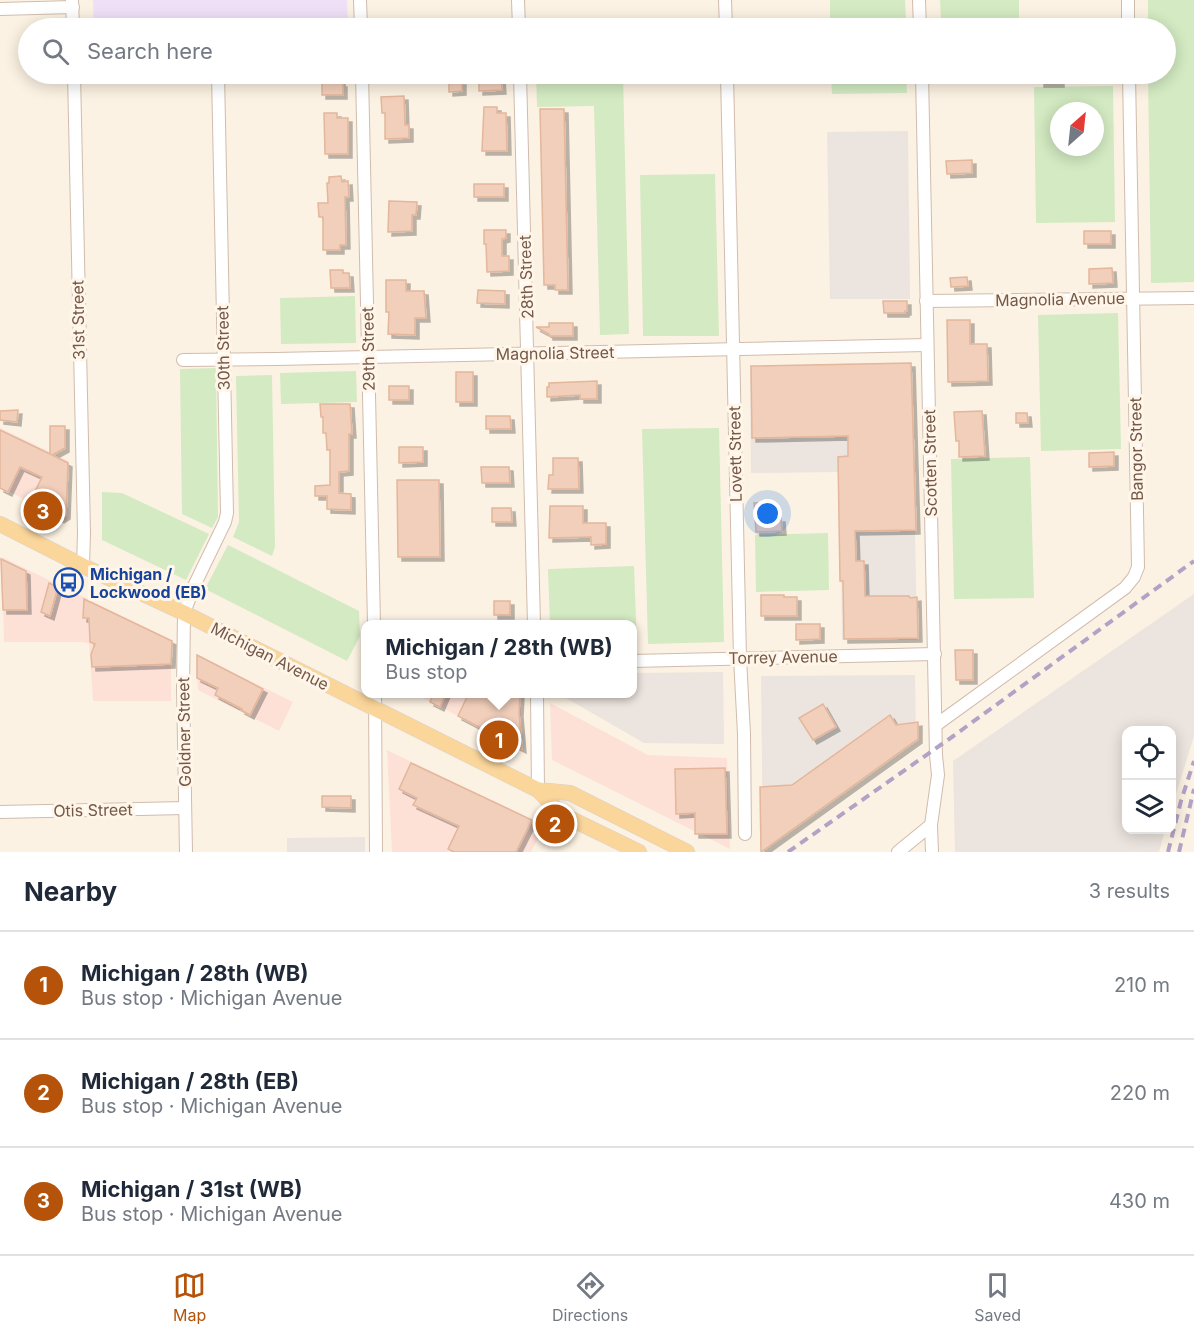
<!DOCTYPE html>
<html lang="en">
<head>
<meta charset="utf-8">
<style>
	:root { --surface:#fff; --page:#f2f2f3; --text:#1f2937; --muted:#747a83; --line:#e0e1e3; --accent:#b45309 }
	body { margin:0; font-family:Inter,sans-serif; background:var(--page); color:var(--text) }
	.controls { position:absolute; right:18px; bottom:18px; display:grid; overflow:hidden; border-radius:12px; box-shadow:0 3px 15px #0003 }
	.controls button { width:54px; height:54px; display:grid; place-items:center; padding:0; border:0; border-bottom:2px solid var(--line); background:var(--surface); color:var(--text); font:30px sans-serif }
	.compass { position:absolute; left:1050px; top:102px; width:54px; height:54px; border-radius:50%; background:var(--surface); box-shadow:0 3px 15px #0003; rotate:27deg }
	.you { position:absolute; left:768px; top:514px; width:21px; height:21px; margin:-15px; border:4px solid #fff; border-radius:50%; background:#1a73e8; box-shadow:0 0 0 9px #1a73e833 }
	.badge { display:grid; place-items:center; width:39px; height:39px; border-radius:50%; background:var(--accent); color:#fff; font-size:20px; font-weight:700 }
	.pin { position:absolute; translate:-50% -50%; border:3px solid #fff; box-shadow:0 2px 6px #0006 }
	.popup { position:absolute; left:361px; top:620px; width:276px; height:78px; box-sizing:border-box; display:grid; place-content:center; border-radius:12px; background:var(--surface); filter:drop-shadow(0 2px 4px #0005); font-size:20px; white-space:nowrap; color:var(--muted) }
	.popup b { font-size:22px; color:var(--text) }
	.popup::after { content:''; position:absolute; left:50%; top:100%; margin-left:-12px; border:12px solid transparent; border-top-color:var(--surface) }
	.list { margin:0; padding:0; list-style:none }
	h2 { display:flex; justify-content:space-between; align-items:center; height:78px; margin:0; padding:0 24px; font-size:26px }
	h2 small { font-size:20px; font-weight:400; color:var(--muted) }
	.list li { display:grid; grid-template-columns:39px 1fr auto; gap:18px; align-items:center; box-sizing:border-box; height:108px; padding:0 24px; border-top:2px solid var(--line) }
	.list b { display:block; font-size:22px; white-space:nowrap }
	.list p { margin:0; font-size:20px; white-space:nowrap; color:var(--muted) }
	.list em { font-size:20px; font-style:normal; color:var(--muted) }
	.icon { flex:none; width:33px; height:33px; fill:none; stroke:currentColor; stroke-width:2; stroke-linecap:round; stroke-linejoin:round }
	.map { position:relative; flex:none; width:1194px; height:852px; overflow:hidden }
	.search { position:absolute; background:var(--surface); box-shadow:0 3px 15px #0003; left:18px; right:18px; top:18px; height:66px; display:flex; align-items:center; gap:15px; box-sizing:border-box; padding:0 21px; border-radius:33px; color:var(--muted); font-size:22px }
	.sheet { height:402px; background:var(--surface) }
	nav { display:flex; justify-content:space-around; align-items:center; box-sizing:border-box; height:84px; border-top:2px solid var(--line); background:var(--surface); font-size:16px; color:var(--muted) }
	nav a { display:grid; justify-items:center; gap:3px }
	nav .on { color:var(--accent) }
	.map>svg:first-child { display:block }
	.commercial { fill:#fde1d7 }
	.industrial { fill:#ece4de }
	.education { fill:#efe0f8 }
	.green { fill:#d3eac2; fill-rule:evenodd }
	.building { fill:#f2cfbb; stroke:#e4b69b; stroke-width:1.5; filter:url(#shadow) }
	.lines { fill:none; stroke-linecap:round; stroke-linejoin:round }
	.minor-casing { stroke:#d0bcad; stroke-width:14 }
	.major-casing { stroke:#d8d0cc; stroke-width:16 }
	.minor { stroke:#fff; stroke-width:12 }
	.major { stroke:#fbd69b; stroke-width:15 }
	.rail { stroke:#b4a2c6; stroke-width:4; stroke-dasharray:9 6; stroke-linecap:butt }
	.labels { text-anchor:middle; stroke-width:6; stroke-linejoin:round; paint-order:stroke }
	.street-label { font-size:16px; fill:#745849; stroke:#fff6e9 }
	.transit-label { font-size:16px; font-weight:bold; fill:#164399; stroke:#fff6e9; text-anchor:start }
</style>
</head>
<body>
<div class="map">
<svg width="1194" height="852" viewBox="0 0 1194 852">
	<defs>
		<filter id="shadow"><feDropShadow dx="4" dy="4" stdDeviation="0" flood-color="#0004"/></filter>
	</defs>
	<rect width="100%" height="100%" fill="#fcf2e3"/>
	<g class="commercial">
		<path d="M0,428L69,461L67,521L0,487Z"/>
		<path d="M2,557L171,640V701H93L89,643L79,642H4Z"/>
		<path d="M196,654L293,702L279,731L198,690Z"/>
		<path d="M415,694H521V748Z"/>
		<path d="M550,703L648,755L727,758L730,849L552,760Z"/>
		<path d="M387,750L544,826L531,852H392Z"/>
	</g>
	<g class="industrial">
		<path d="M908,131L910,299H830L827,132Z"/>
		<path d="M912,363L917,640H842L840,472L751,473L750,366Z"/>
		<path d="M1194,594V736L1172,807V730H1126V830H1165L1159,852H955L953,761Z"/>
		<path d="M723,672L724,744L644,743L566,698V694H632L633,673Z"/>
		<path d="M915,675L916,740L763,852L761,676Z"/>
		<path d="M365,837V852H287V838Z"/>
	</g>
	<path class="education" d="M93,0H347L348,28H94Z"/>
	<g class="green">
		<path d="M830,0H905L906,21H830Z"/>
		<path d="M940,0H1019V18L941,19Z"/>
		<path d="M1148,0H1194V282L1151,283L1148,74H1166V28H1148Z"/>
		<path d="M536,74H623L629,334L600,335L594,106L537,107Z"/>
		<path d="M831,74H906L907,93L832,94Z"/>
		<path d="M1113,86L1115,222L1036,223L1034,87ZM1059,111H1095V147H1059Z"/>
		<path d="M715,174L719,336H643L640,175Z"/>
		<path d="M355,296L356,343L281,344L280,298Z"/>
		<path d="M1118,313L1121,449L1041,451L1038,315Z"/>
		<path d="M216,368L218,517L212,528L182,514L180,369Z"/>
		<path d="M356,371L357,402L281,404L280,373Z"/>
		<path d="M272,375L275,547L272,556L233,537L239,522L236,376Z"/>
		<path d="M719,428L724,642L648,644L642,429Z"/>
		<path d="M1030,457L1034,598L954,599L951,459Z"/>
		<path d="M102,492L122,493L209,534L186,580L102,540Z"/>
		<path d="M828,533L829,590L756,592L755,535Z"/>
		<path d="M228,545L359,611L360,636L347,661L205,589Z"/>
		<path d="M634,566L637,645H633L632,624H550L548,569Z"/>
	</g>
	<g class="building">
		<rect x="1040" y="74" width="20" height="9"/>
		<path d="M479,76H501L502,90L479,91Z"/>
		<path d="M322,79H341V83H343V95H322Z"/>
		<path d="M449,81H462V91L449,92Z"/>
		<path d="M404,96L405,125H409V138L385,139V113H382L381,97Z"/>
		<path d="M484,107H497V113H506L507,151H482Z"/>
		<path d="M540,109H564L568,290H555V285H544Z"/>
		<path d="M324,113H337V118H348V154H325Z"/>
		<path d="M972,160V173L947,174L946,161Z"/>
		<path d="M341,176L342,182L348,181L349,197H345L346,245H340V250H323V217H319L318,203H328L327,183H329V177Z"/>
		<rect x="474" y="184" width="30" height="13"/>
		<path d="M389,201L417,202L416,215H412V231L388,232Z"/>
		<path d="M484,230H506V238L502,239V256H509V271L487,272L486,244H484Z"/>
		<rect x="1084" y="231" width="27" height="13"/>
		<path d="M1112,268L1113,283L1089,284V269Z"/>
		<path d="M330,270H343V273H349L350,288H331Z"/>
		<path d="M967,277L968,286L951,287L950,278Z"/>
		<path d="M386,280H406V291H424L426,318H415V335L388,334L389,312H386Z"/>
		<path d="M478,290L505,291V304L477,303Z"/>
		<path d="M883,301H907V311H905V313H884Z"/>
		<path d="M947,320H970V344H987L988,381L948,382Z"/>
		<path d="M549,323H573V336H549V334L536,327H549Z"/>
		<path d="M911,363L916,530L855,531L856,561H864L865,596H909L910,598L917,597L918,638L844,639L843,581H840L838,457L848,456V436L752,438L751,366Z"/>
		<rect x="456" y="372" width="17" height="30"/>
		<path d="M597,381V399H580V395L547,397V387H549V383Z"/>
		<rect x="389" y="386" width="20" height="14"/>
		<path d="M320,404H350L352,434H349V471L339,472V493L351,494V510L327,509V496H315V486L330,485V450H327L326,433H323V417H321Z"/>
		<path d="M18,410L17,422L0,420V411Z"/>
		<path d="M982,411L985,456L959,457V441H956L954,412Z"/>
		<path d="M1016,413H1027L1028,423H1016Z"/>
		<path d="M486,416H510L511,429H486Z"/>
		<path d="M50,426H65V448L52,455L68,463L66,515L60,519L29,504L42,477L20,467L8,492L0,488V430L50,454Z"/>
		<path d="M399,447H423V462L399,463Z"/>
		<path d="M1114,452V466L1089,467V453Z"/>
		<path d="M553,458H578L579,489H548L549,475H553Z"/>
		<path d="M481,467H509L510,483H482Z"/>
		<path d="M397,480H439L440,557H398Z"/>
		<path d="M774,502V518H781L782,531L756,532L754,503Z"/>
		<path d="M550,506H583V523H606V544L591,545V537L549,538Z"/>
		<path d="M492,508H511L512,522H492Z"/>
		<path d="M1,559L26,571L27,610H3Z"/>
		<path d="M49,583L58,587L50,616L41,612Z"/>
		<path d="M761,595H784V597H797V616H761Z"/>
		<path d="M84,599L172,641L171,664L92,667L91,654L95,644L90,642L89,618H83Z"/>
		<rect x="494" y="601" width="16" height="14"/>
		<path d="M796,624H820V639L796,640Z"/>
		<path d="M955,650H973V680H956Z"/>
		<path d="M197,655L263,689L250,715L241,710L242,709L215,695L218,688L197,678Z"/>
		<path d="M434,693H446L440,707L430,702Z"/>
		<path d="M469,693H520L519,713L522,749L458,716Z"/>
		<path d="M823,704L836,727L813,740L799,718Z"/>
		<path d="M890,715L896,725L918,722V739L761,852L760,787L792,785Z"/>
		<path d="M411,763L532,820L516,852H454L448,849L459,826L413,805L417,798L399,789Z"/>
		<path d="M725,768L727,834H695V813L676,814L675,769Z"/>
		<path d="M322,796H351V808L322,807Z"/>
	</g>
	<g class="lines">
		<defs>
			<g id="minor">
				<path d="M72,0L73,28"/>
				<path d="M360,0L361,28"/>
				<path d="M518,0L519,28"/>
				<path d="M725,0L726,28"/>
				<path d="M919,0L920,28"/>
				<path d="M1128,0V28"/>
				<path d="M0,9L73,7"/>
				<path d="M74,74L84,533L83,566"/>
				<path d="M362,74L374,624"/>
				<path d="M520,74L534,624"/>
				<path d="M727,74L740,658L744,734L745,834"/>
				<path d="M922,74L936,755L938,775L931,825L932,852"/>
				<path d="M926,301L1194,298"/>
				<path d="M183,360L276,359L927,345"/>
				<path d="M632,661L935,654"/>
				<path d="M375,694L376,852"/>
				<path d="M537,694L538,790"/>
				<path d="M936,725L1125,588L1134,577L1138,567L1129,74"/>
				<path d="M0,812L185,808"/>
				<path d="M186,852L183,687L184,613L194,586L225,522L227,513L218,74"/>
				<path d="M898,852L931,825"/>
			</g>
			<g id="major">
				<path d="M0,524L83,566L184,613L538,790L561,814L639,852"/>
				<path d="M538,790L570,793L687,852"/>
			</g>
		</defs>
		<use href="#minor" class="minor-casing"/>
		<use href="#major" class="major-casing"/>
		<use href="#minor" class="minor"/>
		<use href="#major" class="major"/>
		<g class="rail">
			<path d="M788,852L952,737L1194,561"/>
			<path d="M1168,852L1181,801L1194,761"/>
			<path d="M1179,852L1194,789"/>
		</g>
	</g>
	<defs>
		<symbol id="bus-ring" viewBox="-11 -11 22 22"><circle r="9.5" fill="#fff6e9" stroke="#1a4fb4" stroke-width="1.5"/><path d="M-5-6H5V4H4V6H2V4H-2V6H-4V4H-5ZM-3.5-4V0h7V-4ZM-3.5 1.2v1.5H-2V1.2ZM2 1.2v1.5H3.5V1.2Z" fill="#1a4fb4"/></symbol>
	</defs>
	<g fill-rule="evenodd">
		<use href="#bus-ring" x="52" y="566" width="33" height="33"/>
	</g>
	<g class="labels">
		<g class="street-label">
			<text transform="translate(526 277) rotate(-92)" y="6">28th Street</text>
			<text transform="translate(1060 299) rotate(-1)" y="6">Magnolia Avenue</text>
			<text transform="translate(78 320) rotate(-91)" y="6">31st Street</text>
			<text transform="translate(223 348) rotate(-91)" y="6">30th Street</text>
			<text transform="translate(368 349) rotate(-91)" y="6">29th Street</text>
			<text transform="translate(555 353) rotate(-1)" y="6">Magnolia Street</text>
			<text transform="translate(1136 449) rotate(-91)" y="6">Bangor Street</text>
			<text transform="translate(735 454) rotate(-91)" y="6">Lovett Street</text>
			<text transform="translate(930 463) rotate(-91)" y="6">Scotten Street</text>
			<text transform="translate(270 656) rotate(27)" y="6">Michigan Avenue</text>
			<text transform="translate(783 657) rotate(-1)" y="6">Torrey Avenue</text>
			<text transform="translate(184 732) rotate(-91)" y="6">Goldner Street</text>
			<text transform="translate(93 810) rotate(-1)" y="6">Otis Street</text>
		</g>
		<g class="transit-label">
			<text x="90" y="580">Michigan /<tspan x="90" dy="18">Lockwood (EB)</tspan></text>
		</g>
	</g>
</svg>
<div class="controls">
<button><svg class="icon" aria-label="locate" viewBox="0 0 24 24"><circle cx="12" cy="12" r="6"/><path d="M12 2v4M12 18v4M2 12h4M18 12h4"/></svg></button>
<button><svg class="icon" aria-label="layers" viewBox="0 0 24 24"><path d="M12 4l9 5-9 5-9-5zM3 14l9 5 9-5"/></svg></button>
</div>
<svg class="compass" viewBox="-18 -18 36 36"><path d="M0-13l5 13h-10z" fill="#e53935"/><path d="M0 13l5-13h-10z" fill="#747a83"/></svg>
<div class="you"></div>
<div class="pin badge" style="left:499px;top:740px">1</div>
<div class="popup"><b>Michigan / 28th (WB)</b>Bus stop</div>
<div class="pin badge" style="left:555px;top:824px">2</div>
<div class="pin badge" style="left:43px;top:511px">3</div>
<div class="search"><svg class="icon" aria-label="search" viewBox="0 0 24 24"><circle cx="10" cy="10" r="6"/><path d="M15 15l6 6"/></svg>Search here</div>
</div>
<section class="sheet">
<h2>Nearby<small>3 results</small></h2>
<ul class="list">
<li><span class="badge">1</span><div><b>Michigan / 28th (WB)</b><p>Bus stop · Michigan Avenue</p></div><em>210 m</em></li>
<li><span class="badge">2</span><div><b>Michigan / 28th (EB)</b><p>Bus stop · Michigan Avenue</p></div><em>220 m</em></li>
<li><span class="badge">3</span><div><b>Michigan / 31st (WB)</b><p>Bus stop · Michigan Avenue</p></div><em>430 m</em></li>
</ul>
</section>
<nav>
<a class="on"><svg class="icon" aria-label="map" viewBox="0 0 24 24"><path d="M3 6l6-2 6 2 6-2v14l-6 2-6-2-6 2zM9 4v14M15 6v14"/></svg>Map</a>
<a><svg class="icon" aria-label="directions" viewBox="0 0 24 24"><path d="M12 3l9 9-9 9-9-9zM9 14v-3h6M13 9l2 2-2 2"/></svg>Directions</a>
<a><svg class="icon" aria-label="saved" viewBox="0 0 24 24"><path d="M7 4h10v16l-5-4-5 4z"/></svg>Saved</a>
</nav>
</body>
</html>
